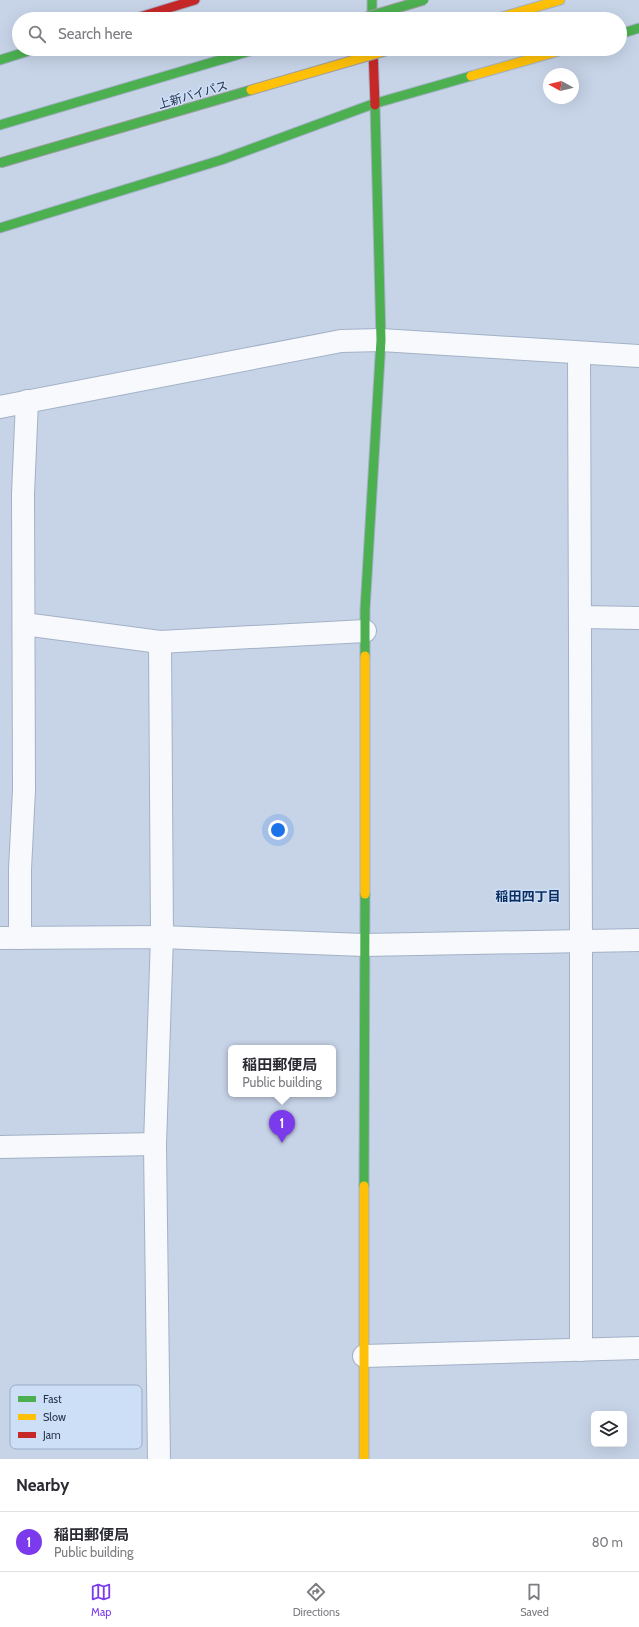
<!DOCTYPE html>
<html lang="en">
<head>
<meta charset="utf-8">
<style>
	:root { --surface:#fff; --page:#f7f7f7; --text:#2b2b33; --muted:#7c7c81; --line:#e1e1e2; --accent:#7c3aed }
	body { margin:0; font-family:Cabin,"Noto Sans JP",sans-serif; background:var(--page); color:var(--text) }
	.controls { position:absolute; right:12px; bottom:12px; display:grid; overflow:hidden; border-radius:6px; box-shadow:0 4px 16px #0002 }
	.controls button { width:36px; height:36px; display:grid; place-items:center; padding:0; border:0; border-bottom:1px solid var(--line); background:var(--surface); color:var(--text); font:20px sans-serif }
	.compass { position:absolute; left:543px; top:68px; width:36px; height:36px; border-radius:50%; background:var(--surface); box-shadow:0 4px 16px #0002; rotate:278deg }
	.you { position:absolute; left:278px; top:830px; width:14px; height:14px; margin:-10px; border:3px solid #fff; border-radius:50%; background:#1a73e8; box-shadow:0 0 0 6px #1a73e833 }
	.badge { display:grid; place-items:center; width:26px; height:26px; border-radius:50%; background:var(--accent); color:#fff; font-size:13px; font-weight:700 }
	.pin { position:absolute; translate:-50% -33px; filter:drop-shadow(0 1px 2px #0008) }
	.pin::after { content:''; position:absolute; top:21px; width:14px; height:12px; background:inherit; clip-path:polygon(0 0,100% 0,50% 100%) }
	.popup { position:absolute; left:228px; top:1045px; width:108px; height:52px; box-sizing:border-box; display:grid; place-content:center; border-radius:6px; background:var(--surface); filter:drop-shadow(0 1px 3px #0005); font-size:13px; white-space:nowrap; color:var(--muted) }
	.popup b { font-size:15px; color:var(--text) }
	.popup::after { content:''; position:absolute; left:50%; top:100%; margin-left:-8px; border:8px solid transparent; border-top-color:var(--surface) }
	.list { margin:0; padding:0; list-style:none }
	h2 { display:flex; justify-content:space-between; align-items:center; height:52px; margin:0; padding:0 16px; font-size:17px }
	h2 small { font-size:13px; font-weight:400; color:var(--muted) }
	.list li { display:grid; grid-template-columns:26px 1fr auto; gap:12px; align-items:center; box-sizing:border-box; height:60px; padding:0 16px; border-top:1px solid var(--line) }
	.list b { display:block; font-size:15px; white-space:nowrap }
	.list p { margin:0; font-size:13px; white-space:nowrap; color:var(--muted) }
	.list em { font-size:13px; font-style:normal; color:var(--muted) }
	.icon { flex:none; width:22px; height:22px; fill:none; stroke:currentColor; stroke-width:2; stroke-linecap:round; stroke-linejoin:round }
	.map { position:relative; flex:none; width:639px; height:1459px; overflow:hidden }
	.search { position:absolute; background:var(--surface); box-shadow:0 4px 16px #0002; left:12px; right:12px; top:12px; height:44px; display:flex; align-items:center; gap:10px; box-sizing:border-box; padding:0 14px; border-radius:22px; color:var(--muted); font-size:15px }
	.sheet { height:112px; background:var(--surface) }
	nav { display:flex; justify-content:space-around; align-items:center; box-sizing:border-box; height:56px; border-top:1px solid var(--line); background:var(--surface); font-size:11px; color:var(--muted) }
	nav a { display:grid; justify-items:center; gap:2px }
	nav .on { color:var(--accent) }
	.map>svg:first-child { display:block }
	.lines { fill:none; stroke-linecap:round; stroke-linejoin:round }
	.street-casing { stroke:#a3b1c6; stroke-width:24 }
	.fast-casing { stroke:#a3b1c6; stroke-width:11 }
	.slow-casing { stroke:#a3b1c6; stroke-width:11 }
	.jam-casing { stroke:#a3b1c6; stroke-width:11 }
	.street { stroke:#f7f9fc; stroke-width:22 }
	.fast { stroke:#4caf50; stroke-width:9 }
	.slow { stroke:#ffc107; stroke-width:9 }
	.jam { stroke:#c62828; stroke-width:9 }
	.fast-bridge-casing { stroke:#9c9ea0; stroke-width:11; stroke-linecap:butt }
	.slow-bridge-casing { stroke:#9c9ea0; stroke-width:11; stroke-linecap:butt }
	.fast-bridge { stroke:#4caf50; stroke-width:9 }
	.slow-bridge { stroke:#ffc107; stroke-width:9 }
	.labels { text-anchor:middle; stroke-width:3; stroke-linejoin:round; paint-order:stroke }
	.street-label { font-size:12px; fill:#24354d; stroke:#cddef7 }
	.neighbourhood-label { font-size:13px; font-weight:bold; fill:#0b2f60; stroke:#cddef7 }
	.key { fill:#cddef7; stroke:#9aabc4; stroke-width:1 }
	.key-label { font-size:11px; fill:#24354d }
</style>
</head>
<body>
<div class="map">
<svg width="639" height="1459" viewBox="0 0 639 1459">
	<rect width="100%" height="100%" fill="#c7d4e8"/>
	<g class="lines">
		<defs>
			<g id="street">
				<path d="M579,353L581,941V1350"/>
				<path d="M0,407L341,341L381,340L639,356"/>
				<path d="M580,617L639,618"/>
				<path d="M24,624L160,642L365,631"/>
				<path d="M0,938L162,937L364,945L639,940"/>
				<path d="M20,938V869L24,790L23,494L27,401"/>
				<path d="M0,1147L155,1144"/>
				<path d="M364,1356L639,1348"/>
				<path d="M159,1459L155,1144L162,937L160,642"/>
			</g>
			<g id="fast">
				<path d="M372,0V19"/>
				<path d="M620,34L639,28"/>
				<path d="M0,60L35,49"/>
				<path d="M0,125L257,49"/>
				<path d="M0,228L221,160L373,104L471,76"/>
				<path d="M365,656V610L381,340L375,105"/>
				<path d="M364,1186L365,894"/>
			</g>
			<g id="slow">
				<path d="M495,19L560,0"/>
				<path d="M471,76L566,49"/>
				<path d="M365,894V656"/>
				<path d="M364,1459V1186"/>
			</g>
			<g id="jam">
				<path d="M133,19L195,0"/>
				<path d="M373,49L375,105"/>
			</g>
		</defs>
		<use href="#street" class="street-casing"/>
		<use href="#fast" class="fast-casing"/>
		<use href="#slow" class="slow-casing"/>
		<use href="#jam" class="jam-casing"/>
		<use href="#street" class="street"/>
		<use href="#fast" class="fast"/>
		<use href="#slow" class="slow"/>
		<use href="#jam" class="jam"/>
		<defs>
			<g id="fast-bridge">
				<path d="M360,19L424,0"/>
				<path d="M0,163L251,90"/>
			</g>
			<path id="slow-bridge" d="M251,90L392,49"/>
		</defs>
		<use href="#fast-bridge" class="fast-bridge-casing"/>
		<use href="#slow-bridge" class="slow-bridge-casing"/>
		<use href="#fast-bridge" class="fast-bridge"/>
		<use href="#slow-bridge" class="slow-bridge"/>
	</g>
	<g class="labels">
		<g class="street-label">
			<text transform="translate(193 95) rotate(-16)" y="4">上新バイパス</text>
		</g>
		<g class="neighbourhood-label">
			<text x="528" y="901">稲田四丁目</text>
		</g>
	</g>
	<rect x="10" y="1385" width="132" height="64" rx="6" class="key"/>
	<rect x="18" y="1396" width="18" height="6" fill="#4caf50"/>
	<rect x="18" y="1414" width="18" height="6" fill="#ffc107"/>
	<rect x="18" y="1432" width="18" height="6" fill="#c62828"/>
	<g class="key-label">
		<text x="43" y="1403">Fast</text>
		<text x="43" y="1421">Slow</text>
		<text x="43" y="1439">Jam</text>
	</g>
</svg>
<div class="controls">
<button><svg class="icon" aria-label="layers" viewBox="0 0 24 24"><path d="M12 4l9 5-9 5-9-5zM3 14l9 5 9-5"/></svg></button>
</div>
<svg class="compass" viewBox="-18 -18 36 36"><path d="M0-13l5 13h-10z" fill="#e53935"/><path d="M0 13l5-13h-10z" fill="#7c7c81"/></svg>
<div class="you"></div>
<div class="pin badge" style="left:282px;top:1143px">1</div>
<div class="popup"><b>稲田郵便局</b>Public building</div>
<div class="search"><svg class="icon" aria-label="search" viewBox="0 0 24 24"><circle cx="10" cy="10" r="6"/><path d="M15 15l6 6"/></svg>Search here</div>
</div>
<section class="sheet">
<h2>Nearby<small></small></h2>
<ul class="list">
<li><span class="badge">1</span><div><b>稲田郵便局</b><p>Public building</p></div><em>80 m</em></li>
</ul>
</section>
<nav>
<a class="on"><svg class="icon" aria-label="map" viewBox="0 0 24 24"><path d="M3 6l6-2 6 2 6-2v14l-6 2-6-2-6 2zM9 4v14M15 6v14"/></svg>Map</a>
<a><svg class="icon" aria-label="directions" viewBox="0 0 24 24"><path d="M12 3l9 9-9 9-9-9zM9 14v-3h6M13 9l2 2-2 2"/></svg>Directions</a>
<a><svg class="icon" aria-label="saved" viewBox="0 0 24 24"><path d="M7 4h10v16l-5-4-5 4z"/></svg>Saved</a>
</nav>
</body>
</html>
